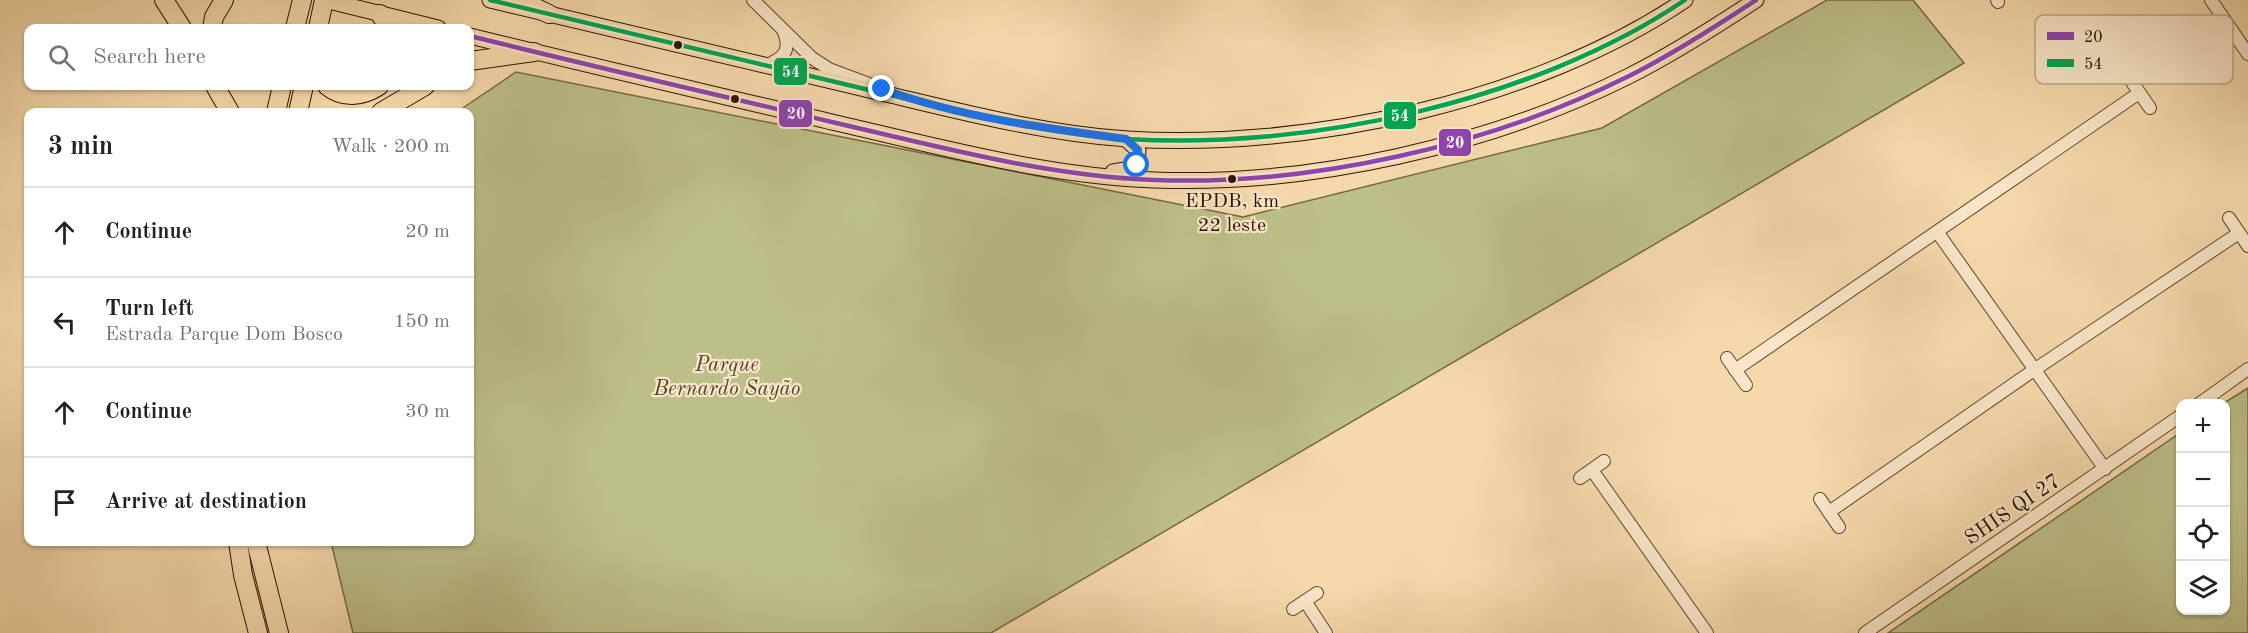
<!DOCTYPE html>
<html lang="en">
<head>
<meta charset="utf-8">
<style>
	:root { --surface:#fff; --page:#f2f2f2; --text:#222; --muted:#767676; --line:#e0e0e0 }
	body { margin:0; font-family:"Old Standard TT",serif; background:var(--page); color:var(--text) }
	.controls { position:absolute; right:18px; bottom:18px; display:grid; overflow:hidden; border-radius:12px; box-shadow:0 2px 4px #0004 }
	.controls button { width:54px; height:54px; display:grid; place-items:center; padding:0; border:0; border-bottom:2px solid var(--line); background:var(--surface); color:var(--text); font:30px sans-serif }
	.stop { position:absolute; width:18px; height:18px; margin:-14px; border:4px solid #1a73e8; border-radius:50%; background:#fff }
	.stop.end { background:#1a73e8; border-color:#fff; box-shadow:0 2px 6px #0008 }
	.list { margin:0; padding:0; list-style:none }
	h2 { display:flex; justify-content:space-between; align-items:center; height:78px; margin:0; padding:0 24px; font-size:26px }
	h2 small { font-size:20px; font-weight:400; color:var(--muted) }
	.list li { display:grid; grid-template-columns:39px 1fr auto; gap:18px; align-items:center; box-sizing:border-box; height:90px; padding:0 24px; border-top:2px solid var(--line) }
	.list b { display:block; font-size:22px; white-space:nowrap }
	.list p { margin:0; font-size:20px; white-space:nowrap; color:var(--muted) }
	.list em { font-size:20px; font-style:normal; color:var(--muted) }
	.icon { flex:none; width:33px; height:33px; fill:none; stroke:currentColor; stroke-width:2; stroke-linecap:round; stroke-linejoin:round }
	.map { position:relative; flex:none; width:2248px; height:633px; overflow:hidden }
	.search { position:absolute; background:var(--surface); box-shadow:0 2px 4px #0004; left:24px; top:24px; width:450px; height:66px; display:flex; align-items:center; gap:15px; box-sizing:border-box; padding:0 21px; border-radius:12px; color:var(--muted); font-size:22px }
	.panel { position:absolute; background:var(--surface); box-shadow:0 2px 4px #0004; left:24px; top:108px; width:450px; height:438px; border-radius:12px }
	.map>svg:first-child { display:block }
	.green { fill:#bdbf88; stroke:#736a45; stroke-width:1.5 }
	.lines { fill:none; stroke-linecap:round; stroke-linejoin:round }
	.minor-casing { stroke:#5c452c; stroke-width:14 }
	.major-casing { stroke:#291402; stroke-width:17 }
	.highway-casing { stroke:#291402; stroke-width:20 }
	.minor { stroke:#f9e6c8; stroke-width:12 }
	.major { stroke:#f6d9ab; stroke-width:15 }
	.highway { stroke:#f6d9ab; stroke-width:18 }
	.bus-1-casing { stroke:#f9e6c8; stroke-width:9 }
	.bus-2-casing { stroke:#f9e6c8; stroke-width:9 }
	.bus-1 { stroke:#8e44ad; stroke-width:4.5 }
	.bus-2 { stroke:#00a651; stroke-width:4.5 }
	.route { stroke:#1a73e8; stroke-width:8 }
	.bus-dot { fill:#291402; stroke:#f9e6c8; stroke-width:2 }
	.labels { text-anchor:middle; stroke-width:4.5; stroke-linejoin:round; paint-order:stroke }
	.bus-label { font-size:20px; fill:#291402; stroke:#f9e6c8 }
	.park-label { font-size:21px; font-style:italic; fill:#55472a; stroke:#f9e6c8 }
	.street-label { font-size:21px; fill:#291402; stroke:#f9e6c8 }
	.key { fill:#f9e6c8; stroke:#bba78d; stroke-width:1.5 }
	.key-label { font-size:16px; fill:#291402 }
	.line-badge { stroke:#f9e6c8; stroke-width:2 }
	.badge-label { font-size:16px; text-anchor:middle; font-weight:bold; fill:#fff }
</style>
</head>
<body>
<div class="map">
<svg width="2248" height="633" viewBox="0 0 2248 633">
	<rect width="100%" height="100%" fill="#f6d9ab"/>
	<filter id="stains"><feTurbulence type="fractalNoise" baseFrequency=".00333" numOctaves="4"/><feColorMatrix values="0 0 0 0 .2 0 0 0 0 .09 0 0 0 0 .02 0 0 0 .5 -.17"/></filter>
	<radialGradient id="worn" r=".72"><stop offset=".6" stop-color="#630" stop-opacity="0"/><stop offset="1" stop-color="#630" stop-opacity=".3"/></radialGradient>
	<g class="green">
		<path d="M1827,0H1913L1964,63L991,633H353L331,542H470V112H457L516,72L1243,217L1602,128Z"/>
		<path d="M2248,388V633H1888L2180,433V610H2226L2224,403Z"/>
	</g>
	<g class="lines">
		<defs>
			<g id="minor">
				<path d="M753,0L812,58L829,69L872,85"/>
				<path d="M1997,0L1998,2"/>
				<path d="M2211,0L2248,54"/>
				<path d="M765,66C784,58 792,51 783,30"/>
				<path d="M2130,79L2150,108"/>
				<path d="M2229,218L2248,246"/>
				<path d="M1938,233L2105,469"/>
				<path d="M1727,358L1746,385"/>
				<path d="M1735,370L2139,93"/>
				<path d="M2199,404L2248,369"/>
				<path d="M1592,470L1707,633"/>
				<path d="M1580,478L1604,461"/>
				<path d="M1820,499L1839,527"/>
				<path d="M1829,512L2034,370L2239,233"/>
				<path d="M1305,601L1326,633"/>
				<path d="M1293,609L1317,593"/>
				<path d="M1865,633L2180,416"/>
			</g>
			<g id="major">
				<path d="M325,0L438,28"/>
				<path d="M490,0C615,30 740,60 865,89C951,109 1038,133 1127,139C1307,150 1534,102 1685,0"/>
				<path d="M470,36C591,66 714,94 836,123C941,147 1046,176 1154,180C1310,186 1489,146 1629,76C1673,54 1715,27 1756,0"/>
				<path d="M1113,172L1131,169L1137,165L1138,150L1126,139"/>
			</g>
			<g id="highway">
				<path d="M164,0L182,28"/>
				<path d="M519,0L549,14"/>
				<path d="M380,14L389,28"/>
				<path d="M212,28L214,17L224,0"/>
				<path d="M295,28L302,0"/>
				<path d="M318,28L324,0"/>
				<path d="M470,61L534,52"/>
				<path d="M215,86L230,112"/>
				<path d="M327,86C343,99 362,97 379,86"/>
				<path d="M276,112L282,86"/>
				<path d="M298,112L304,86"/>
				<path d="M381,112L425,86"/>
				<path d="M238,542L243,575L258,633"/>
				<path d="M256,542L279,633"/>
			</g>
		</defs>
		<use href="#minor" class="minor-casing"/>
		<use href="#major" class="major-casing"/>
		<use href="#highway" class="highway-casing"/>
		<use href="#minor" class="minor"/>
		<use href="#major" class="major"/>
		<use href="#highway" class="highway"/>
		<defs>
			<path id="bus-1" d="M470,36C591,66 714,94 836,123C941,147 1046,176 1154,180C1310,186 1489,146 1629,76C1673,54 1715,27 1756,0"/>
			<path id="bus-2" d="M490,0C615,30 740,60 865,89C951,109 1038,133 1127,139C1307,150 1534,102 1685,0"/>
		</defs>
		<use href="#bus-1" class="bus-1-casing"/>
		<use href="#bus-2" class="bus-2-casing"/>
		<use href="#bus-1" class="bus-1"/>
		<use href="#bus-2" class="bus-2"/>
	</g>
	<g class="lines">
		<path class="route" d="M882,89C960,117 1043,128 1126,139L1138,150L1137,165"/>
	</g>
	<g class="bus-dot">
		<circle cx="678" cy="45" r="5"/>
		<circle cx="735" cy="99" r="5"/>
		<circle cx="1232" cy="179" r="5"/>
	</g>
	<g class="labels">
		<g class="bus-label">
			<text x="1232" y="207">EPDB, km<tspan x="1232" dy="24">22 leste</tspan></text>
		</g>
		<g class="park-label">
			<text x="727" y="371">Parque<tspan x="727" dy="24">Bernardo Sayão</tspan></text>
		</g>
		<g class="street-label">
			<text transform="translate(2012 509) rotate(-34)" y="7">SHIS QI 27</text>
		</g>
	</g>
	<rect x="2035" y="15" width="198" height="69" rx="9" class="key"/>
	<rect x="2047" y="32" width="27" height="8" fill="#8e44ad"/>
	<rect x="2047" y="59" width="27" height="8" fill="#00a651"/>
	<g class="key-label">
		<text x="2084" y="42">20</text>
		<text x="2084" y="69">54</text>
	</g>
	<g class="line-badge">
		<rect x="773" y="57" width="35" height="29" rx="6" fill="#00a651"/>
		<rect x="778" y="99" width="35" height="29" rx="6" fill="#8e44ad"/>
		<rect x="1383" y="101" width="34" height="29" rx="6" fill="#00a651"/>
		<rect x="1438" y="128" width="34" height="29" rx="6" fill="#8e44ad"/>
	</g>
	<g class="badge-label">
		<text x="791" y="77">54</text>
		<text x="796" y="119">20</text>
		<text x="1400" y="121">54</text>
		<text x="1455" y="148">20</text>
	</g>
	<rect width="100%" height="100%" filter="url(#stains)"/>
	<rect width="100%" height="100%" fill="url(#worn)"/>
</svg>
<div class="controls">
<button>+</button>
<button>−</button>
<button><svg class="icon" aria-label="locate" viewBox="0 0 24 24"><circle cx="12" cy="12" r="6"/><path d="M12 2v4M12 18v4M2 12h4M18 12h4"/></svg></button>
<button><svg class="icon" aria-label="layers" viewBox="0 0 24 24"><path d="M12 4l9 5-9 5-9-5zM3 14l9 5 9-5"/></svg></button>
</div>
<div class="stop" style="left:1137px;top:165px"></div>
<div class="stop end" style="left:882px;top:89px"></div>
<div class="search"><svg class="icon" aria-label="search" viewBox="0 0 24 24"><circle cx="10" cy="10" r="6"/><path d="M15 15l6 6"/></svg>Search here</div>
<section class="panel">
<h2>3 min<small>Walk · 200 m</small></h2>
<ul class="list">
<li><svg class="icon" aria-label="ahead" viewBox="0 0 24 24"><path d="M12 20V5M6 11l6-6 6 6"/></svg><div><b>Continue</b></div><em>20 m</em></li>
<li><svg class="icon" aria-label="left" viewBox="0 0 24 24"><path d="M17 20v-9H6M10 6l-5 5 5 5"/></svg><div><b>Turn left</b><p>Estrada Parque Dom Bosco</p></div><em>150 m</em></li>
<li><svg class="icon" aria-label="ahead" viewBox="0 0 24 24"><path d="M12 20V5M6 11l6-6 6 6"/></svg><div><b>Continue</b></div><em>30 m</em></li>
<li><svg class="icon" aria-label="arrive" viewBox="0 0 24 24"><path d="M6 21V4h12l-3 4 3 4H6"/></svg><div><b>Arrive at destination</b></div></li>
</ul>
</section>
</div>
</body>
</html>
